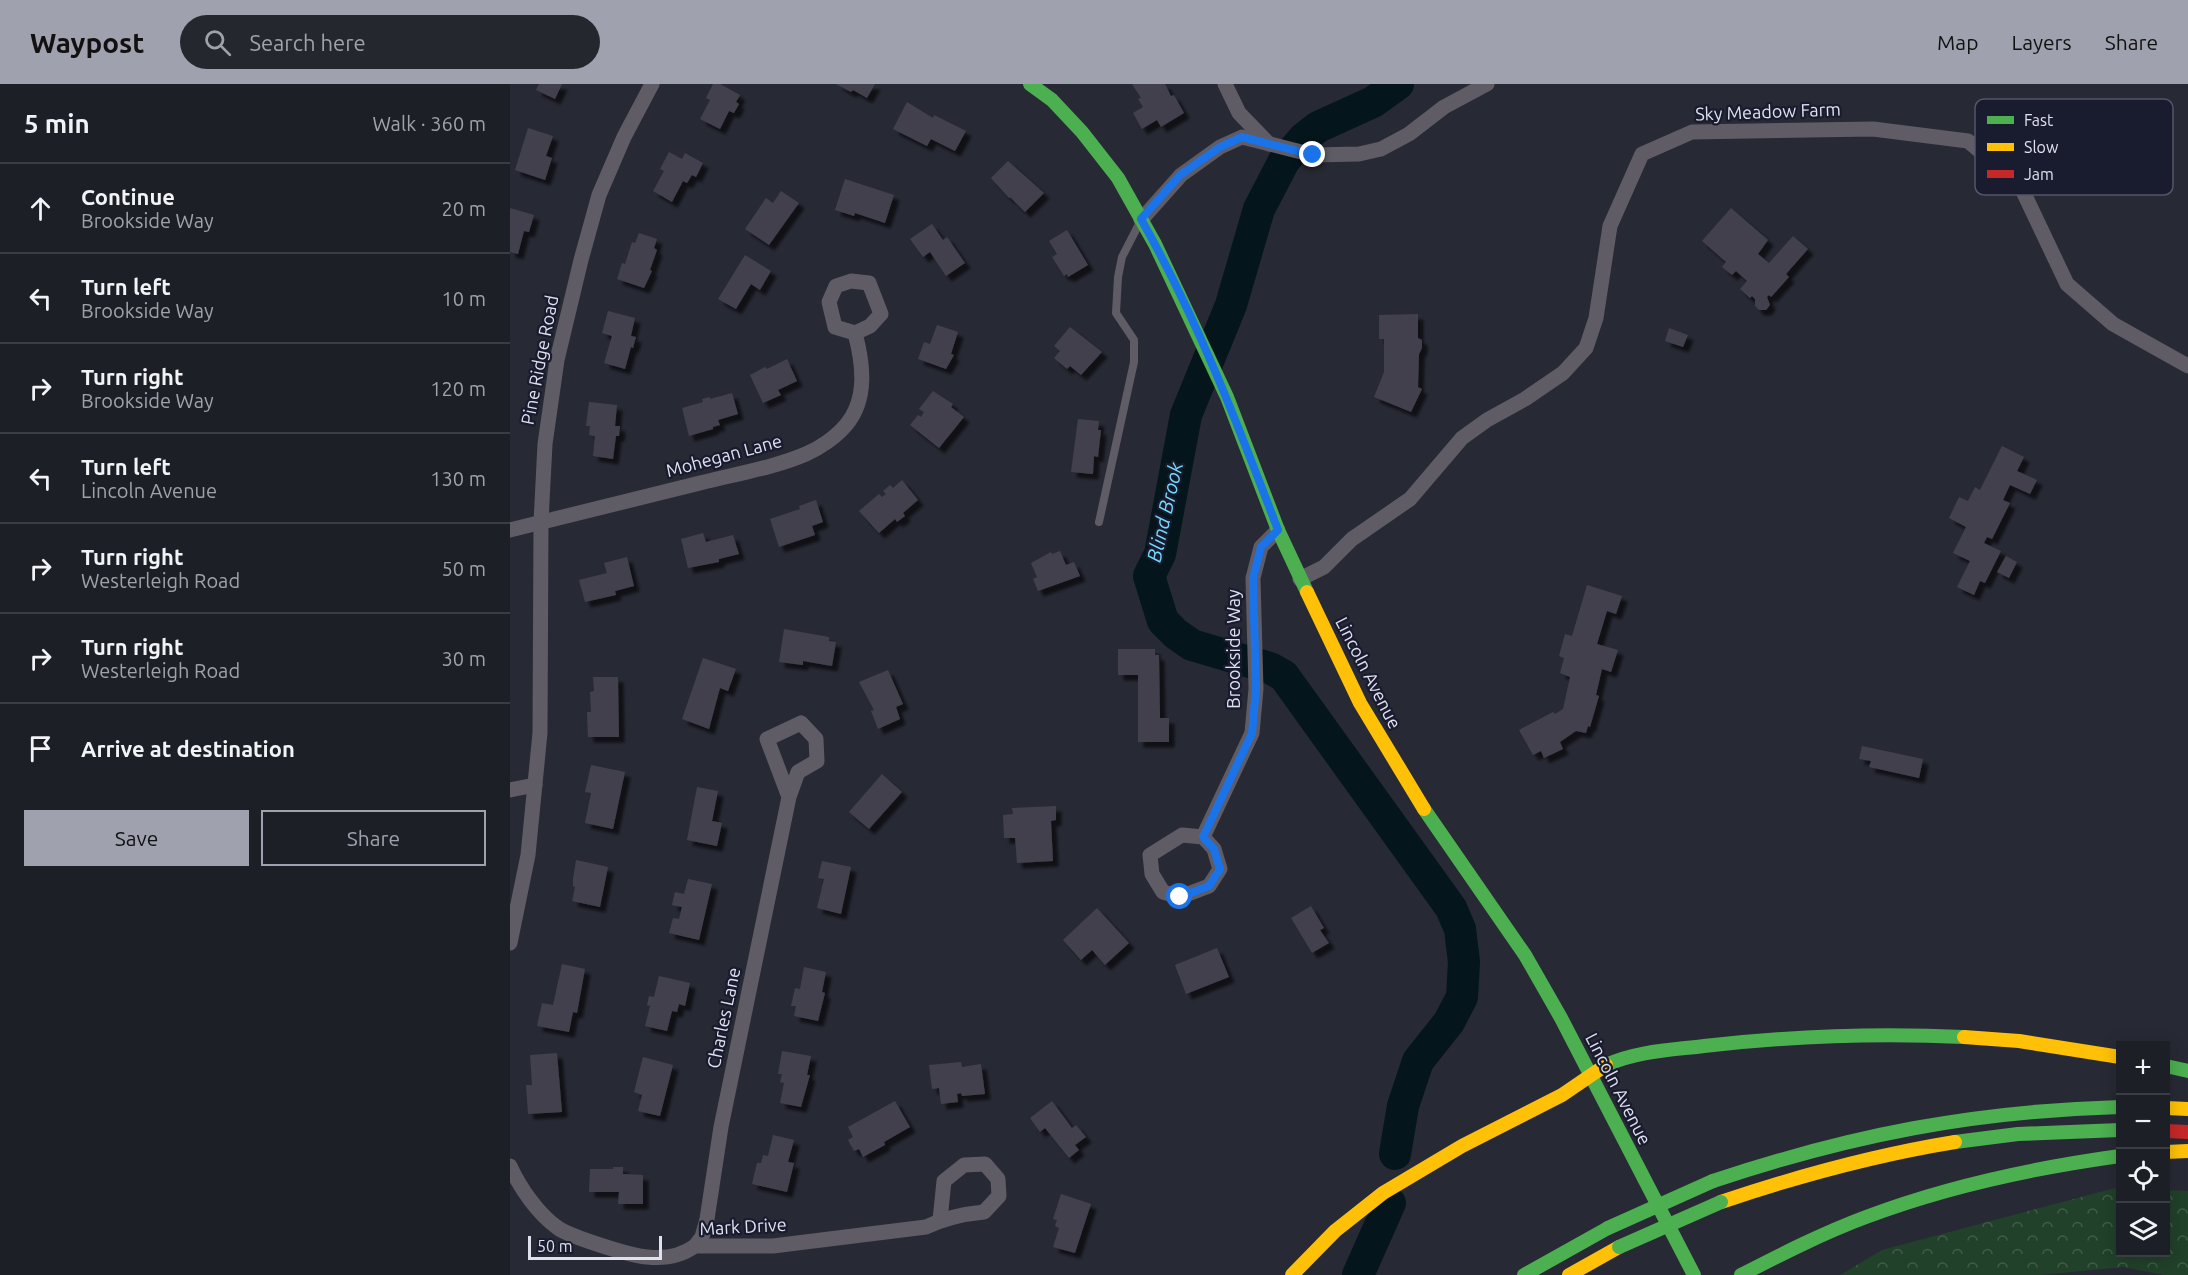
<!DOCTYPE html>
<html lang="en">
<head>
<meta charset="utf-8">
<style>
	:root { --surface:#1d1f27; --page:#25272f; --text:#f1f3f6; --muted:#a0a2a7; --line:#3b3d44; --accent:#9fa1ae }
	body { margin:0; font-family:Ubuntu,sans-serif; background:var(--page); color:var(--text) }
	.controls { position:absolute; right:18px; bottom:18px; display:grid; overflow:hidden; border-radius:0px; box-shadow:0 3px 15px #0003 }
	.controls button { width:54px; height:54px; display:grid; place-items:center; padding:0; border:0; border-bottom:2px solid var(--line); background:var(--surface); color:var(--text); font:30px sans-serif }
	.scale { position:absolute; left:18px; bottom:15px; width:134px; box-sizing:border-box; padding-left:6px; border:3px solid #dfe1ef; border-top:0; font-size:16px; line-height:21px; white-space:nowrap; color:#dfe1ef; -webkit-text-stroke:4px #191b2f; paint-order:stroke }
	.stop { position:absolute; width:18px; height:18px; margin:-14px; border:4px solid #1a73e8; border-radius:50%; background:#fff }
	.stop.end { background:#1a73e8; border-color:#fff; box-shadow:0 2px 6px #0008 }
	.list { margin:0; padding:0; list-style:none }
	h2 { display:flex; justify-content:space-between; align-items:center; height:78px; margin:0; padding:0 24px; font-size:26px }
	h2 small { font-size:20px; font-weight:400; color:var(--muted) }
	.list li { display:grid; grid-template-columns:39px 1fr auto; gap:18px; align-items:center; box-sizing:border-box; height:90px; padding:0 24px; border-top:2px solid var(--line) }
	.list b { display:block; font-size:22px; white-space:nowrap }
	.list p { margin:0; font-size:20px; white-space:nowrap; color:var(--muted) }
	.list em { font-size:20px; font-style:normal; color:var(--muted) }
	.actions { display:flex; gap:12px; padding:18px 24px }
	.actions a { flex:1; padding:14px 0; border:2px solid var(--accent); border-radius:0px; text-align:center; font-size:21px; color:var(--accent) }
	.actions .main { background:var(--accent); color:#111 }
	.icon { flex:none; width:33px; height:33px; fill:none; stroke:currentColor; stroke-width:2; stroke-linecap:round; stroke-linejoin:round }
	.map { position:relative; flex:none; width:1678px; height:1191px; overflow:hidden }
	header { display:flex; align-items:center; gap:36px; box-sizing:border-box; height:84px; padding:0 30px; background:var(--accent); color:#111 }
	header strong { font-size:28px }
	nav { display:flex; gap:33px; margin-inline-start:auto; font-size:21px }
	.search { width:420px; height:54px; background:var(--page); display:flex; align-items:center; gap:15px; box-sizing:border-box; padding:0 21px; border-radius:33px; color:var(--muted); font-size:22px }
	main { display:flex }
	aside { flex:1; background:var(--surface) }
	.map>svg:first-child { display:block }
	.forest { fill:url(#forest-crowns) }
	.lines { fill:none; stroke-linecap:round; stroke-linejoin:round }
	.river { stroke:#04151c; stroke-width:32 }
	.building { fill:#43404d; filter:url(#shadow) }
	.lane { stroke:#5f5c65; stroke-width:8 }
	.street { stroke:#5f5c65; stroke-width:15 }
	.fast { stroke:#4caf50; stroke-width:14 }
	.slow { stroke:#ffc107; stroke-width:14 }
	.jam { stroke:#c62828; stroke-width:14 }
	.fast-bridge { stroke:#4caf50; stroke-width:14 }
	.route { stroke:#1a73e8; stroke-width:8 }
	.labels { text-anchor:middle; stroke-width:4.5; stroke-linejoin:round; paint-order:stroke }
	.street-label { font-size:18px; fill:#dfe1ef; stroke:#191b2f }
	.water-label { font-size:20px; font-style:italic; fill:#75dbfe; stroke:#191b2f }
	.key { fill:#191b2f; stroke:#545669; stroke-width:1.5 }
	.key-label { font-size:16px; fill:#dfe1ef }
</style>
</head>
<body>
<header>
<strong>Waypost</strong>
<div class="search"><svg class="icon" aria-label="search" viewBox="0 0 24 24"><circle cx="10" cy="10" r="6"/><path d="M15 15l6 6"/></svg>Search here</div>
<nav><a>Map</a><a>Layers</a><a>Share</a></nav>
</header>
<main>
<aside>
<h2>5 min<small>Walk · 360 m</small></h2>
<ul class="list">
<li><svg class="icon" aria-label="ahead" viewBox="0 0 24 24"><path d="M12 20V5M6 11l6-6 6 6"/></svg><div><b>Continue</b><p>Brookside Way</p></div><em>20 m</em></li>
<li><svg class="icon" aria-label="left" viewBox="0 0 24 24"><path d="M17 20v-9H6M10 6l-5 5 5 5"/></svg><div><b>Turn left</b><p>Brookside Way</p></div><em>10 m</em></li>
<li><svg class="icon" aria-label="right" viewBox="0 0 24 24"><path d="M7 20v-9h11M14 6l5 5-5 5"/></svg><div><b>Turn right</b><p>Brookside Way</p></div><em>120 m</em></li>
<li><svg class="icon" aria-label="left" viewBox="0 0 24 24"><path d="M17 20v-9H6M10 6l-5 5 5 5"/></svg><div><b>Turn left</b><p>Lincoln Avenue</p></div><em>130 m</em></li>
<li><svg class="icon" aria-label="right" viewBox="0 0 24 24"><path d="M7 20v-9h11M14 6l5 5-5 5"/></svg><div><b>Turn right</b><p>Westerleigh Road</p></div><em>50 m</em></li>
<li><svg class="icon" aria-label="right" viewBox="0 0 24 24"><path d="M7 20v-9h11M14 6l5 5-5 5"/></svg><div><b>Turn right</b><p>Westerleigh Road</p></div><em>30 m</em></li>
<li><svg class="icon" aria-label="arrive" viewBox="0 0 24 24"><path d="M6 21V4h12l-3 4 3 4H6"/></svg><div><b>Arrive at destination</b></div></li>
</ul>
<div class="actions"><a class="main">Save</a><a>Share</a></div>
</aside>
<div class="map">
<svg width="1678" height="1191" viewBox="0 0 1678 1191">
	<defs>
		<pattern id="forest-crowns" width="20" height="18" patternUnits="userSpaceOnUse" patternTransform="scale(1.5)"><rect width="20" height="18" fill="#21412a"/><path d="M2 6a3 3 0 1 1 6 0M12 15a3 3 0 1 1 6 0" fill="none" stroke="#415c49"/></pattern>
		<filter id="shadow"><feDropShadow dx="5.5" dy="5.5" stdDeviation="1.5" flood-color="#0009"/></filter>
	</defs>
	<rect width="100%" height="100%" fill="#272934"/>
	<path class="forest" d="M1605,1104H1610V1168H1656V1106L1678,1107V1191H1654L1613,1183L1531,1191H1330L1372,1166Z"/>
	<g class="lines">
		<g class="river">
			<path d="M885,1070L893,1022L908,977L939,938L952,913L954,878L950,845L941,824L774,592L760,584L682,561L666,550L653,537L639,492L650,470L676,331L721,221L749,125L774,77L794,54L808,43L863,18L888,0"/>
			<path d="M848,1191L880,1119"/>
		</g>
	</g>
	<g class="building">
		<path d="M29,0H52L45,15L26,6Z"/>
		<path d="M203,0H210L230,11L226,18L229,20L224,29L219,27L210,45L190,35L200,16L196,14Z"/>
		<path d="M326,0H365L357,14L343,6L341,8Z"/>
		<path d="M622,0H655L661,12L664,11L674,29L651,43L647,36L632,45L623,29L633,23L628,15L631,14Z"/>
		<path d="M397,18L423,34L424,31L456,47L445,67L421,55L417,62L383,45Z"/>
		<path d="M18,44L43,52L36,72L42,74L35,96L5,86Z"/>
		<path d="M159,68L172,75L175,69L193,79L186,93L182,91L177,99L173,97L162,118L143,107L154,87L150,85Z"/>
		<path d="M498,77L534,109L515,128L500,113L499,114L481,94Z"/>
		<path d="M335,95L384,111L375,139L345,129L344,132L325,126Z"/>
		<path d="M271,107L289,119L259,161L235,145L256,114L263,119Z"/>
		<path d="M0,124L24,131L19,148L14,147L8,170L0,168Z"/>
		<path d="M1221,124L1258,156L1248,170L1259,179L1283,152L1298,165L1276,190L1279,193L1261,213L1259,211L1257,213L1260,221L1256,226H1249L1245,222V215L1242,212L1240,214L1230,205L1237,197L1226,187L1222,191L1212,183L1216,178L1192,157Z"/>
		<path d="M422,140L433,156L437,153L455,179L436,192L420,168L413,173L400,155Z"/>
		<path d="M557,146L578,181L558,193L557,190L554,192L542,173L547,170L539,157Z"/>
		<path d="M129,149L147,155L144,164L147,166L140,186L142,187L134,204L107,195L112,179L115,180L122,158L125,159Z"/>
		<path d="M235,171L261,187L250,206L241,200L226,225L208,215Z"/>
		<path d="M98,227L125,234L121,252L126,253L123,264L121,263L115,285L94,279L102,252L92,249Z"/>
		<path d="M908,230V254L912,256V264L909,270L908,303L912,305L901,328L864,313L874,288V255H869V231Z"/>
		<path d="M427,241L448,248L441,270L444,271L436,285L408,275L414,258L420,260Z"/>
		<path d="M560,243L592,268L571,291L560,282L557,285L544,274L550,267L544,262Z"/>
		<path d="M1159,244L1178,251L1173,263L1155,257Z"/>
		<path d="M277,275L287,297L268,306L271,311L253,319L240,291L255,283L257,285Z"/>
		<path d="M423,307L443,320L441,323L454,333L429,364L400,341L408,331L411,333L414,328L409,325Z"/>
		<path d="M222,309L228,330L208,336L210,341L203,343V345L179,352L172,324L193,318L192,315L200,313V315Z"/>
		<path d="M79,318L107,321L105,342H110L109,352H106L103,375L83,372L85,352L79,351L80,342H76Z"/>
		<path d="M568,335L589,337L588,346H591L588,373L584,372L583,390L561,388Z"/>
		<path d="M1492,362L1514,373L1507,387L1527,396L1520,410L1500,401L1493,416L1500,419L1482,455L1477,453L1474,459L1491,467L1475,499L1470,497L1464,511L1447,503L1460,477L1443,469L1456,443L1439,434L1449,413L1458,417L1465,403L1470,406Z"/>
		<path d="M392,396L408,416L393,429L395,432L387,438L385,435L369,449L349,427L369,410L372,413L376,410L373,407L380,401L383,404Z"/>
		<path d="M306,416L313,438L302,442L305,451L269,463L260,435L290,425L289,422Z"/>
		<path d="M193,449L196,458L223,451L229,470L209,475V478L178,484L171,455Z"/>
		<path d="M550,467L556,481L564,478L570,492L528,507L523,495L527,493L521,479L541,468L542,470Z"/>
		<path d="M1496,472L1507,478L1499,494L1487,488Z"/>
		<path d="M117,473L124,502L105,507L106,511L75,518L69,496L97,489L94,479Z"/>
		<path d="M1077,501L1112,512L1106,530L1097,527L1087,560L1108,566L1101,588L1092,585L1086,611L1089,612L1080,643L1078,642L1076,649L1066,647L1050,658L1053,665L1034,674L1031,667L1023,671L1009,646L1043,628L1045,630L1053,625L1060,593L1050,589L1054,574L1049,572L1055,550L1062,552Z"/>
		<path d="M274,545L319,553V557L326,558L322,582L293,577V581L269,578Z"/>
		<path d="M608,565H645V571H649L650,634H659V658H628V591H608Z"/>
		<path d="M193,574L226,585L218,607L210,604L199,645L172,635Z"/>
		<path d="M378,586L393,620L386,623L390,635L368,645L361,627L364,626L349,598Z"/>
		<path d="M83,593H108L109,653H78L77,628H81L80,608L84,607Z"/>
		<path d="M1352,662L1413,675L1409,694L1359,683L1361,677L1349,675Z"/>
		<path d="M81,681L115,688L103,745L75,739L81,709L75,708Z"/>
		<path d="M372,690L392,708L359,745L339,728Z"/>
		<path d="M187,703L208,707L202,737L212,739L207,762L177,756Z"/>
		<path d="M546,722V736L541,737L543,777L507,779L505,754H494L493,731L503,730L502,724Z"/>
		<path d="M66,776L98,783L90,823L62,817L65,803L63,802V795Z"/>
		<path d="M312,777L341,783L331,830L307,824L314,795L308,794Z"/>
		<path d="M178,795L202,800L189,856L159,849L163,834L169,835L172,823L162,821L165,808L174,810Z"/>
		<path d="M801,822L814,844L810,846L819,859L802,869L781,834Z"/>
		<path d="M587,824L619,859L595,881L582,866L571,876L553,856Z"/>
		<path d="M707,864L719,893L676,910L665,881Z"/>
		<path d="M52,880L75,885L67,929L63,928L59,948L27,942L32,919L43,921Z"/>
		<path d="M294,883L316,888L312,908L315,909L308,937L284,932L286,922H281L285,904L290,905Z"/>
		<path d="M149,892L180,899L175,922L169,920L167,928L162,927L157,947L135,942L140,922L137,921L139,912L144,913Z"/>
		<path d="M272,967L301,972L297,991H300L291,1023L270,1019L274,999L270,998L272,990H268Z"/>
		<path d="M47,969L52,1028L18,1030L16,1001H22L20,971Z"/>
		<path d="M133,973L163,981L150,1032L128,1027L132,1011L124,1008Z"/>
		<path d="M451,978L452,983L471,980L475,1010L452,1012L451,1009L447,1010L448,1018L431,1020L429,1004L422,1005L419,981Z"/>
		<path d="M385,1017L400,1043L374,1058L375,1061L353,1073L349,1065L344,1067L338,1056L343,1053L338,1043Z"/>
		<path d="M542,1017L562,1044L566,1041L576,1053L565,1061L569,1066L559,1074L535,1044L530,1048L520,1034Z"/>
		<path d="M263,1051L284,1056L278,1078L284,1079L277,1108L242,1100L247,1079H251L253,1071L258,1072Z"/>
		<path d="M103,1083H113V1090L133,1091V1120H108L109,1108H79L80,1085H103Z"/>
		<path d="M551,1110L581,1120L565,1169L543,1163L549,1144L545,1142L547,1136L543,1135Z"/>
	</g>
	<g class="lines">
		<path class="lane" d="M589,438L624,278V256L606,229L608,193L612,173L629,140"/>
		<g class="street">
			<path d="M715,0L729,29L759,60"/>
			<path d="M631,136L671,91L710,63L732,53L803,71L849,70L871,65L899,50L934,23L977,0"/>
			<path d="M341,197L359,199L371,230L360,242L345,249L325,243L319,218L326,202Z"/>
			<path d="M0,446C63,430 127,415 190,399C225,390 263,384 296,370C310,364 326,353 336,341C358,315 353,279 345,249"/>
			<path d="M790,495L814,483L842,455L900,415L952,354L977,336L1015,315L1053,289L1076,264L1086,234L1100,142L1132,70L1182,48L1363,45L1458,57L1510,101L1557,200L1603,240L1678,282"/>
			<path d="M0,706L25,701"/>
			<path d="M693,753L672,751L640,771L642,790L653,808L670,813L699,802L710,785L704,765L693,753L742,649L746,605L743,494L751,463L768,446"/>
			<path d="M0,859L18,771L30,649L31,438L35,360L47,276L71,176L89,111L114,53L142,0"/>
			<path d="M0,1082C10,1104 28,1130 48,1144C61,1153 121,1172 137,1173C154,1175 171,1172 185,1162H263L416,1143C435,1134 453,1130 474,1128L489,1112L488,1095L475,1080L454,1081L434,1097L430,1136"/>
			<path d="M185,1162L192,1153L197,1135L211,1043L279,713L257,655L291,639L306,655L307,677L288,688L279,713"/>
		</g>
		<g class="fast">
			<path d="M520,0L542,16L572,48L608,94L645,160L717,313L768,446L797,508"/>
			<path d="M914,725L1015,871L1051,934L1184,1191"/>
			<path d="M1096,981C1127,967 1161,966 1194,962C1281,952 1367,949 1454,953"/>
			<path d="M1656,982L1678,987"/>
			<path d="M1445,1058L1508,1050L1610,1046"/>
			<path d="M1203,1097C1341,1051 1464,1027 1610,1023"/>
			<path d="M1014,1191L1098,1144"/>
			<path d="M1231,1191C1272,1170 1313,1149 1356,1133C1438,1102 1523,1084 1610,1072"/>
		</g>
		<g class="slow">
			<path d="M797,508L850,619L914,725"/>
			<path d="M1454,953L1509,957L1610,973"/>
			<path d="M1656,1024L1678,1025"/>
			<path d="M1656,1068L1678,1067"/>
			<path d="M1211,1118C1288,1092 1365,1071 1445,1058"/>
			<path d="M782,1191L825,1147L873,1109L952,1062L1052,1011L1096,981"/>
			<path d="M1059,1191L1109,1163"/>
		</g>
		<path class="jam" d="M1656,1047L1678,1048"/>
		<g class="fast-bridge">
			<path d="M1098,1144L1203,1097"/>
			<path d="M1109,1163L1211,1118"/>
		</g>
	</g>
	<g class="lines">
		<path class="route" d="M670,813L699,802L710,785L704,765L693,753L742,649L746,605L743,494L751,463L768,446C728,341 687,234 631,135L670,91L710,63L732,53L803,71"/>
	</g>
	<g class="labels">
		<g class="street-label">
			<text transform="translate(1258 28) rotate(-2)" y="6">Sky Meadow Farm</text>
			<text transform="translate(30 276) rotate(-79)" y="6">Pine Ridge Road</text>
			<text transform="translate(214 372) rotate(-15)" y="6">Mohegan Lane</text>
			<text transform="translate(724 565) rotate(-90)" y="6">Brookside Way</text>
			<text transform="translate(858 589) rotate(63)" y="6">Lincoln Avenue</text>
			<text transform="translate(214 934) rotate(-78)" y="6">Charles Lane</text>
			<text transform="translate(1108 1005) rotate(63)" y="6">Lincoln Avenue</text>
			<text transform="translate(233 1143) rotate(-3)" y="6">Mark Drive</text>
		</g>
		<g class="water-label">
			<text transform="translate(655 428) rotate(-77)" y="7">Blind Brook</text>
		</g>
	</g>
	<rect x="1465" y="15" width="198" height="96" rx="9" class="key"/>
	<rect x="1477" y="32" width="27" height="8" fill="#4caf50"/>
	<rect x="1477" y="59" width="27" height="8" fill="#ffc107"/>
	<rect x="1477" y="86" width="27" height="8" fill="#c62828"/>
	<g class="key-label">
		<text x="1514" y="42">Fast</text>
		<text x="1514" y="69">Slow</text>
		<text x="1514" y="96">Jam</text>
	</g>
</svg>
<div class="controls">
<button>+</button>
<button>−</button>
<button><svg class="icon" aria-label="locate" viewBox="0 0 24 24"><circle cx="12" cy="12" r="6"/><path d="M12 2v4M12 18v4M2 12h4M18 12h4"/></svg></button>
<button><svg class="icon" aria-label="layers" viewBox="0 0 24 24"><path d="M12 4l9 5-9 5-9-5zM3 14l9 5 9-5"/></svg></button>
</div>
<div class="scale">50 m</div>
<div class="stop" style="left:670px;top:813px"></div>
<div class="stop end" style="left:803px;top:71px"></div>
</div>
</main>
</body>
</html>
